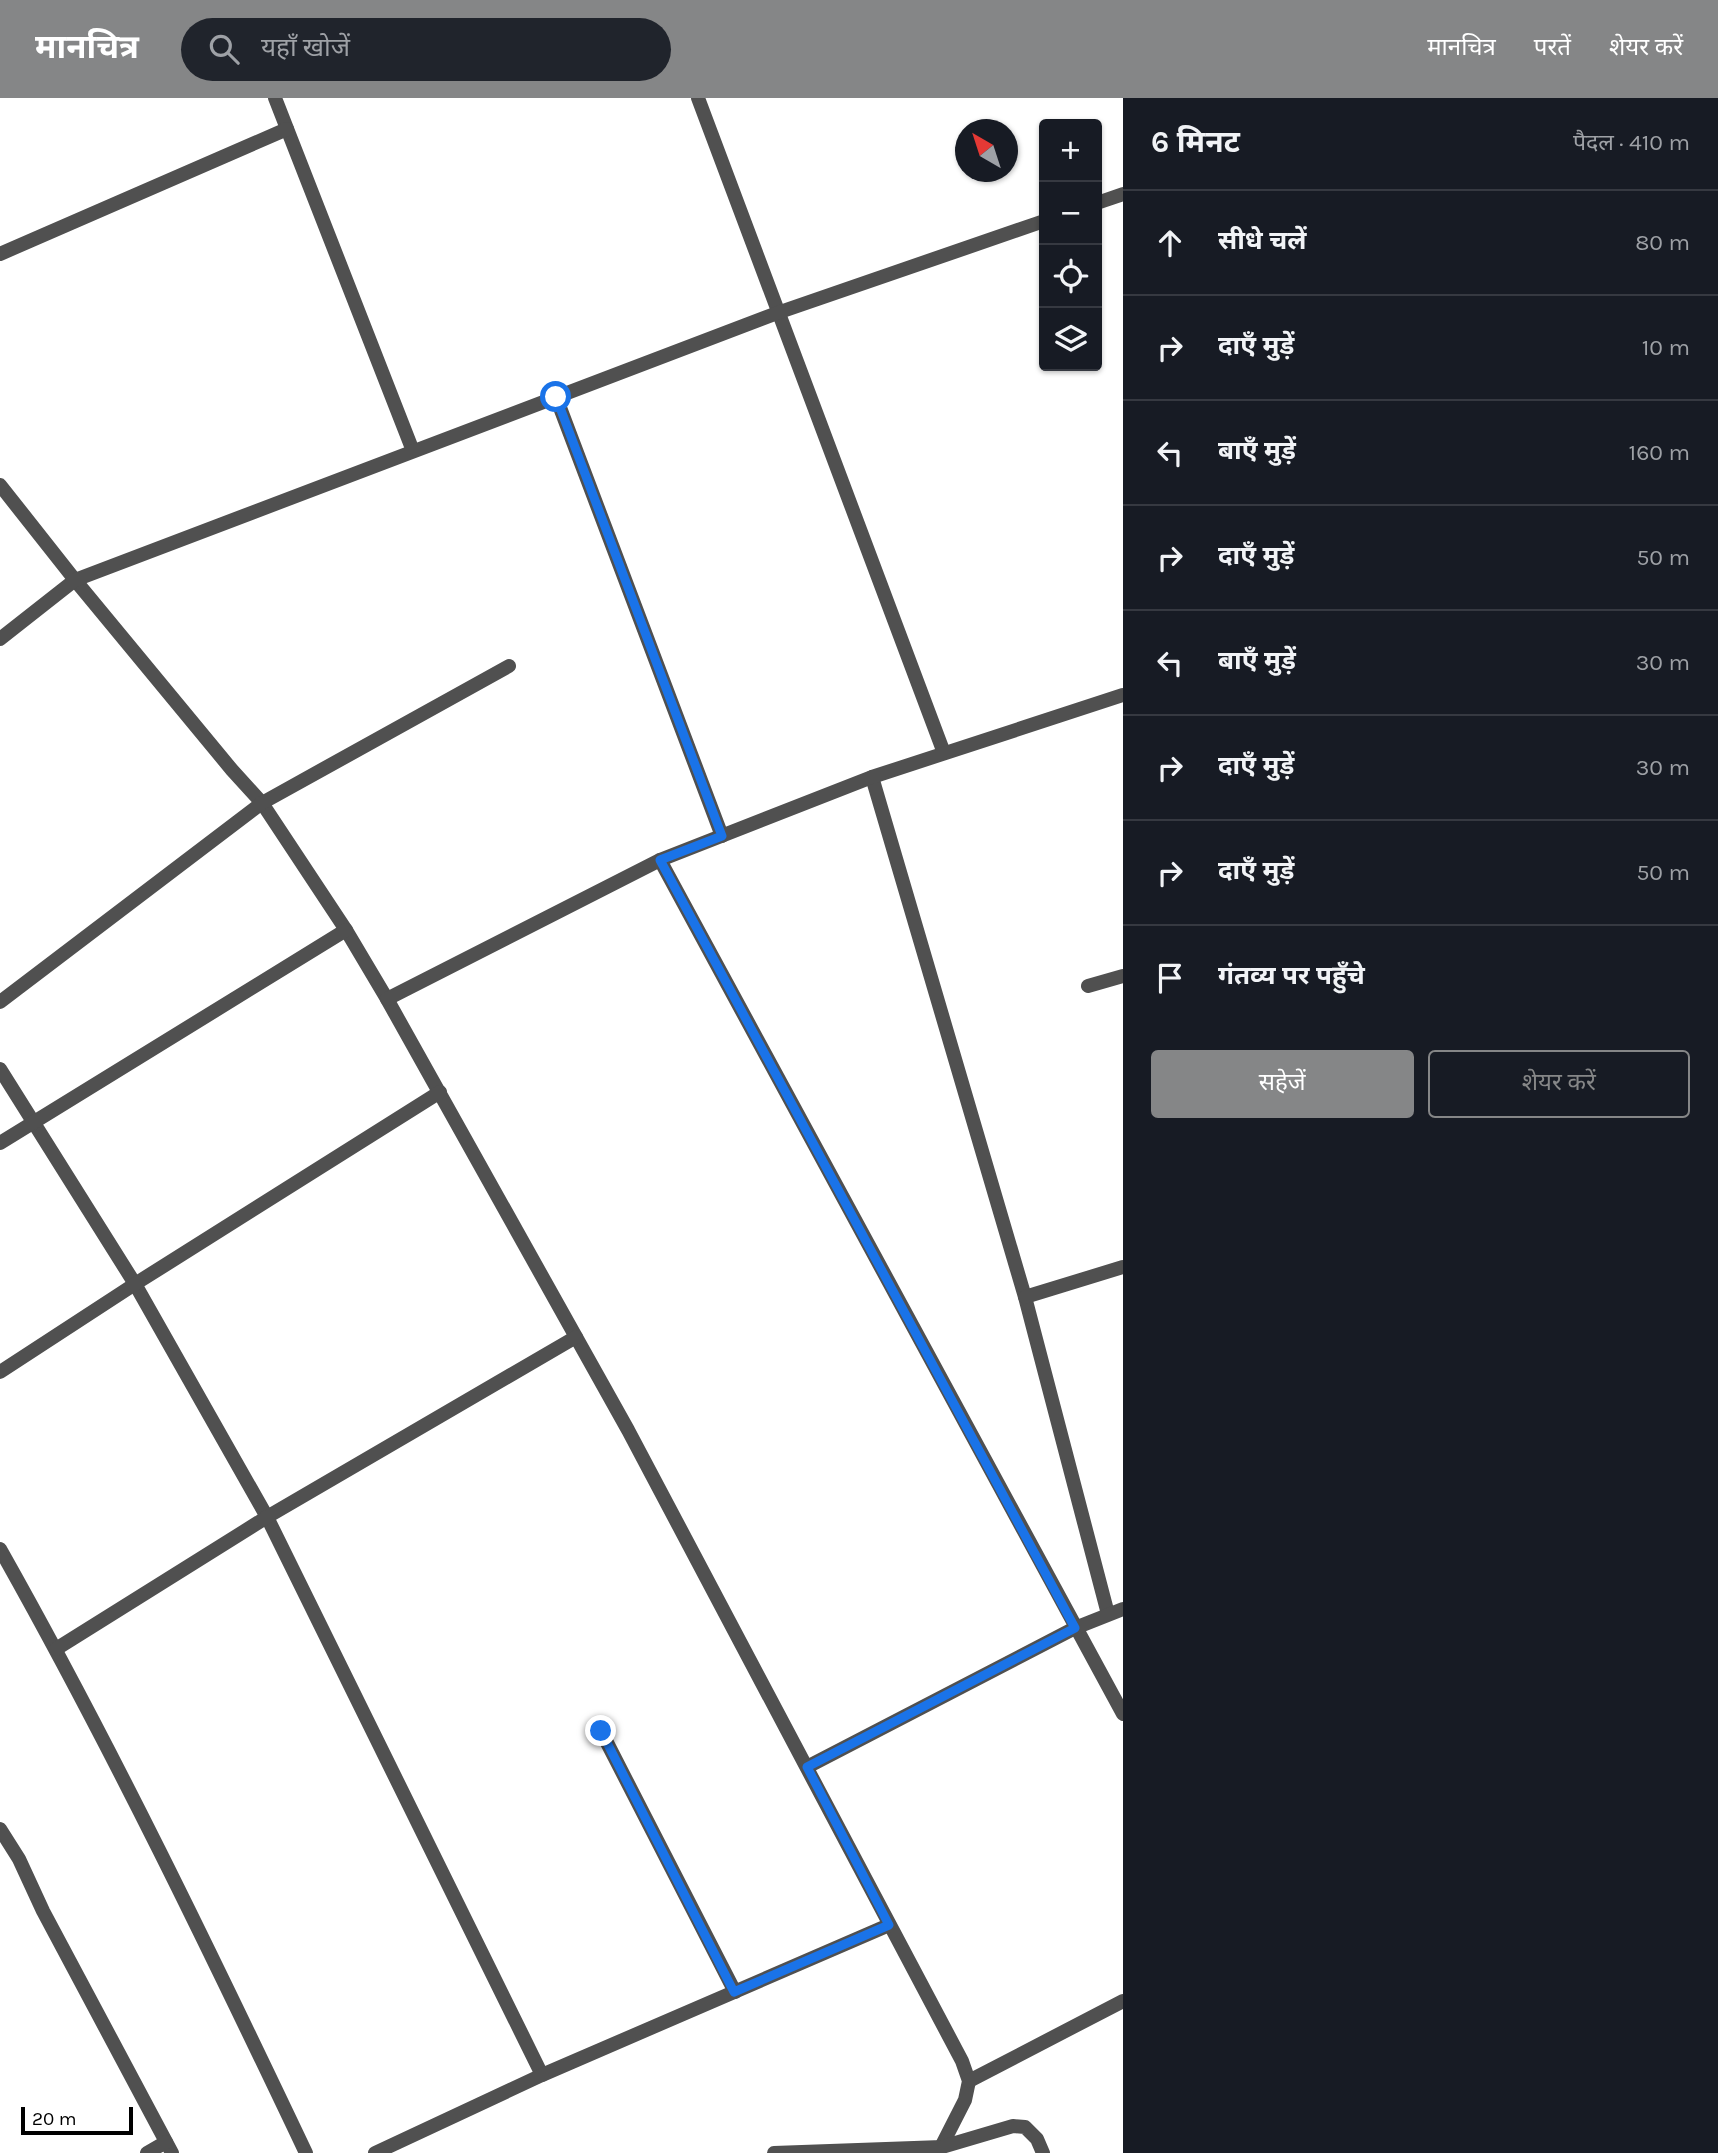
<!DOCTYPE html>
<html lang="hi">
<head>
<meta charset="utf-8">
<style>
	:root { --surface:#171b24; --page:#20242c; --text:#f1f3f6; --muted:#9ea1a6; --line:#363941; --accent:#858687 }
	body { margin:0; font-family:Karla,"Noto Sans Devanagari",sans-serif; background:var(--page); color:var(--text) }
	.controls { position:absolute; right:21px; top:21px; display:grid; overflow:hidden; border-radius:7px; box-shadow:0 2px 5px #0004 }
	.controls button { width:63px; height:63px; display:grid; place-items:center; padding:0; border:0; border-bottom:2px solid var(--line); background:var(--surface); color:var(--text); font:35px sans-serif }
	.compass { position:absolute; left:955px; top:21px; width:63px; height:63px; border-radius:50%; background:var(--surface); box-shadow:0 2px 5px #0004; rotate:321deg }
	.scale { position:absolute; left:21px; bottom:18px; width:112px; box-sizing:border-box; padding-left:7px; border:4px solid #000; border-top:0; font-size:19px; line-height:24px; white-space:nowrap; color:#000; -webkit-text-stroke:5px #fff; paint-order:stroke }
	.stop { position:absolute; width:21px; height:21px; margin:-16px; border:5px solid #1a73e8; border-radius:50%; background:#fff }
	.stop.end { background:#1a73e8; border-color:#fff; box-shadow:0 2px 7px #0008 }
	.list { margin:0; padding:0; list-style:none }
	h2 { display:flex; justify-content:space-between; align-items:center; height:91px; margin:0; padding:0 28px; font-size:30px }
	h2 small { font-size:23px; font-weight:400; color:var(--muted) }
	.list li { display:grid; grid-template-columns:46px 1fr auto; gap:21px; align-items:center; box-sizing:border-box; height:105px; padding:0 28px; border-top:2px solid var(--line) }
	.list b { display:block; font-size:26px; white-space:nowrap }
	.list em { font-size:23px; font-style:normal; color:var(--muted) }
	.actions { display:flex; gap:14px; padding:21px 28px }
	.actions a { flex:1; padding:16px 0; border:2px solid var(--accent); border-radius:7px; text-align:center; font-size:24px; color:var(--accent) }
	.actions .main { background:var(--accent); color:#fff }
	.icon { flex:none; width:38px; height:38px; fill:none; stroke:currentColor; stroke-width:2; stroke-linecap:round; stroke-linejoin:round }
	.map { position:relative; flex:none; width:1123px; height:2055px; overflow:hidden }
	header { display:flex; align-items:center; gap:42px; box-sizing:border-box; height:98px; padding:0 35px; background:var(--accent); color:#fff }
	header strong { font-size:33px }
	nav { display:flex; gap:38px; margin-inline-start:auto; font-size:24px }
	.search { width:490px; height:63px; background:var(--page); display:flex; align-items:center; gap:18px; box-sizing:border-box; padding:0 24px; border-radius:38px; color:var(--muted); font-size:26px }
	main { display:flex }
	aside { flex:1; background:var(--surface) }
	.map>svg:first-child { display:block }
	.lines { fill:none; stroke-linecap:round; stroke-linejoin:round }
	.street { stroke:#505050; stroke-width:14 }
	.route { stroke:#1a73e8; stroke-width:9 }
</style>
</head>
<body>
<header>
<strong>मानचित्र</strong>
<div class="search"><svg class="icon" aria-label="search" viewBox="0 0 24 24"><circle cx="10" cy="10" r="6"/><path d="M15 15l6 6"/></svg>यहाँ खोजें</div>
<nav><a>मानचित्र</a><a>परतें</a><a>शेयर करें</a></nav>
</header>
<main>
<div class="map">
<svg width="1123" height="2055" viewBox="0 0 1123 2055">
	<rect width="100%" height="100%" fill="#fff"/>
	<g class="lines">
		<g class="street">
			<path d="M275,0L413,353"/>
			<path d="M698,0L944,655"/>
			<path d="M1097,105L1123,96"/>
			<path d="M0,156L287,31"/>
			<path d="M556,299L722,738"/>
			<path d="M0,387L75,482L232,672L262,705L346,832L387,901L628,1332L962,1963L969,1983L965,2002L938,2055"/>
			<path d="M0,541L75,482L780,214L1044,123"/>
			<path d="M872,679L1025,1199L1108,1516"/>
			<path d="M660,762L1123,1616"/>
			<path d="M1088,888L1123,878"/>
			<path d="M387,901L660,762L872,679L1123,597"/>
			<path d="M0,904L262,705L509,568"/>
			<path d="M0,971L135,1186L267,1419L542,1977"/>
			<path d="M0,1045L346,832"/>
			<path d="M1025,1199L1123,1169"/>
			<path d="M0,1274L135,1186L440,994"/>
			<path d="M0,1451C111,1648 209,1851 306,2055"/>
			<path d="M56,1551L267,1419L576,1239"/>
			<path d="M601,1633L735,1894"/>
			<path d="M807,1669L1075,1530L1123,1511"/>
			<path d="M0,1731L19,1761L43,1813L172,2055"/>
			<path d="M969,1983L1123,1903"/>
			<path d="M147,2055L166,2044"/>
			<path d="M375,2055L542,1977L889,1827"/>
			<path d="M774,2055L942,2049L1013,2028L1025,2029L1037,2041L1043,2055"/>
		</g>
	</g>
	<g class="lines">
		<path class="route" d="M556,299L722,738L660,762L1075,1530L807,1669L889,1827L734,1894L601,1633"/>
	</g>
</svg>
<div class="controls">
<button>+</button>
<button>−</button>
<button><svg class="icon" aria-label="locate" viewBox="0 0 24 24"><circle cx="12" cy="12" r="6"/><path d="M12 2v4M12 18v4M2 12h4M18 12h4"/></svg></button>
<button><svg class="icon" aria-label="layers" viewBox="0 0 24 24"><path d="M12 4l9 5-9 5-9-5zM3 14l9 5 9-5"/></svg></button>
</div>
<svg class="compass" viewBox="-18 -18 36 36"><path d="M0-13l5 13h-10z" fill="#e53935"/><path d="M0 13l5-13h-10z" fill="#9ea1a6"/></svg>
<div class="scale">20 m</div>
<div class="stop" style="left:556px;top:299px"></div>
<div class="stop end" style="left:601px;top:1633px"></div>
</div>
<aside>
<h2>6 मिनट<small>पैदल · 410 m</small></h2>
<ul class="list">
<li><svg class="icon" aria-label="ahead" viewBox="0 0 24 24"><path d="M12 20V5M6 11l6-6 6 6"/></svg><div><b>सीधे चलें</b></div><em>80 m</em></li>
<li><svg class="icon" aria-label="right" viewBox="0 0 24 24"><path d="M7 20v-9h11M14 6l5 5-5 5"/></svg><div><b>दाएँ मुड़ें</b></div><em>10 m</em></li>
<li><svg class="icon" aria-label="left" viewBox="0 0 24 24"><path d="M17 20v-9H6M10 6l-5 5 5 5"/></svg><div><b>बाएँ मुड़ें</b></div><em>160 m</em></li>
<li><svg class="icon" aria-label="right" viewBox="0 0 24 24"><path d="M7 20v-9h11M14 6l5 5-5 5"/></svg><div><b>दाएँ मुड़ें</b></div><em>50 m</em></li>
<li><svg class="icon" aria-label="left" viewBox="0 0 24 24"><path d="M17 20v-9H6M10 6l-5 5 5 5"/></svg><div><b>बाएँ मुड़ें</b></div><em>30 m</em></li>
<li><svg class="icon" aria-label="right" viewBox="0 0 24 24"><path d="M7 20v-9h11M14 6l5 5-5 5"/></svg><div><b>दाएँ मुड़ें</b></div><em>30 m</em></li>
<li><svg class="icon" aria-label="right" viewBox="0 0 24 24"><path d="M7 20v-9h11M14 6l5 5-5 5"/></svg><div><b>दाएँ मुड़ें</b></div><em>50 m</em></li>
<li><svg class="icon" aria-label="arrive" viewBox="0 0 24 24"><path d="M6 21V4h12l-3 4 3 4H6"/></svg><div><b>गंतव्य पर पहुँचे</b></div></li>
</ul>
<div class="actions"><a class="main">सहेजें</a><a>शेयर करें</a></div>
</aside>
</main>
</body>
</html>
